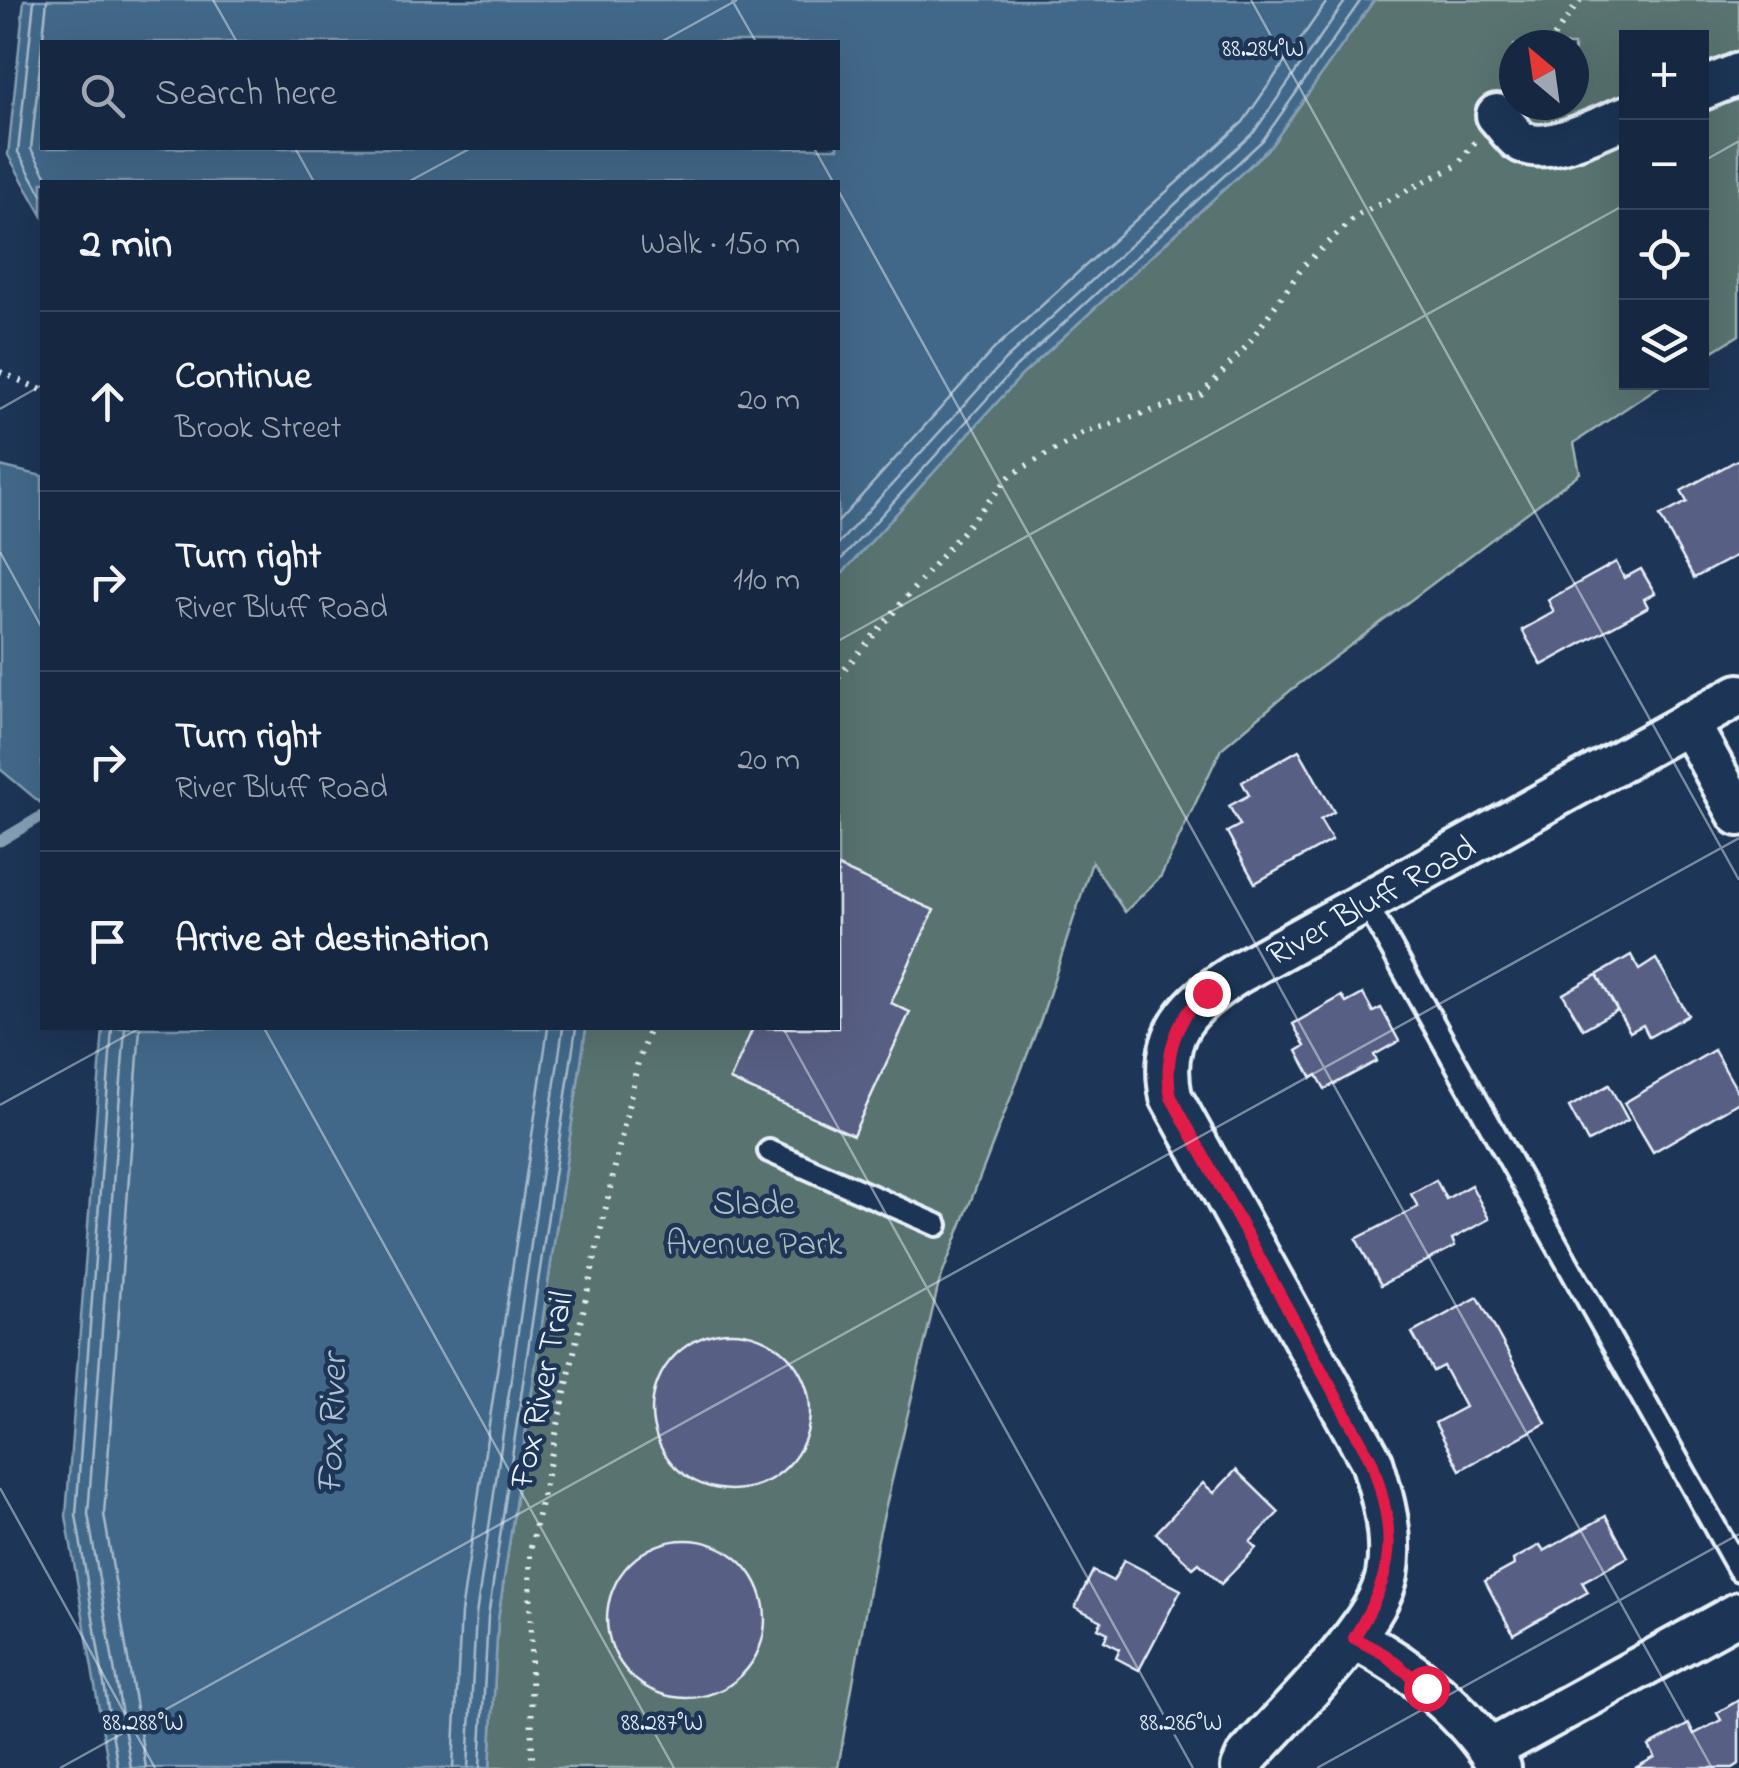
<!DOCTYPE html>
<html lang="en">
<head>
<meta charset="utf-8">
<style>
	:root { --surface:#162841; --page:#1f3048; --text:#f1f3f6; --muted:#9ea6b1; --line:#35445a }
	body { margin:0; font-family:"Indie Flower",sans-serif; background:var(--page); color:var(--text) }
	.controls { position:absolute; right:30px; top:30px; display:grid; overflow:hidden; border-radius:0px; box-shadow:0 10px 40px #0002 }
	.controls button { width:90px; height:90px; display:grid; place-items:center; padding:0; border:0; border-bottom:2px solid var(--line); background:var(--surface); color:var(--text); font:50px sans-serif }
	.compass { position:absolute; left:1499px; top:30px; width:90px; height:90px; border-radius:50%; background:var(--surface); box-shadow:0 10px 40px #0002; rotate:331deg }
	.stop { position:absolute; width:30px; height:30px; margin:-22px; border:8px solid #e11d48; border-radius:50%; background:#fff }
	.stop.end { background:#e11d48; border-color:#fff; box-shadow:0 2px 10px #0008 }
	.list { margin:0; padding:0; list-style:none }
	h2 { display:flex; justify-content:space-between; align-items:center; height:130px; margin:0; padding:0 40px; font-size:42px }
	h2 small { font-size:32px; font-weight:400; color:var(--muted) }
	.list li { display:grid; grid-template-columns:65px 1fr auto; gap:30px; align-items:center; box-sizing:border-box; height:180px; padding:0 40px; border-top:2px solid var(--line) }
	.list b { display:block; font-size:38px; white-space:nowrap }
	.list p { margin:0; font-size:32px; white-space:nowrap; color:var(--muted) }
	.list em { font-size:32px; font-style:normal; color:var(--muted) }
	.icon { flex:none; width:55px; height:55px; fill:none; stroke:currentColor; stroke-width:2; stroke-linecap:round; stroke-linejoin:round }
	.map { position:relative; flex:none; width:1739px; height:1768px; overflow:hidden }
	.search { position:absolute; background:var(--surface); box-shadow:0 10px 40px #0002; left:40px; top:40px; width:800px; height:110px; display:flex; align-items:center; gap:25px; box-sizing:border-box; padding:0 35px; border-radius:0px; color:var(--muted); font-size:38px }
	.panel { position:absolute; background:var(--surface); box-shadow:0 10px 40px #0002; left:40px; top:180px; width:800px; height:850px; border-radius:0px }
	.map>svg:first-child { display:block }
	.green { fill:#597370; stroke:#a0b2b4; stroke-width:2.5; fill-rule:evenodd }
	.water { fill:#426889; stroke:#849fb5; stroke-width:2.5; fill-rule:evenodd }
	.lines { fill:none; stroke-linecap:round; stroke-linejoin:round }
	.shore { stroke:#a6bacc; stroke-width:2.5 }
	.stream { stroke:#849fb5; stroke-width:11 }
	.building { fill:#585e84; stroke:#e8f1f8; stroke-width:2.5 }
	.lane-casing { stroke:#e8f1f8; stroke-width:28 }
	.street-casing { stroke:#e8f1f8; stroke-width:48 }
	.path { stroke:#e8f1f8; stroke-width:6; stroke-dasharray:2.5 8; stroke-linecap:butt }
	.lane { stroke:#1d3557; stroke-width:20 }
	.street { stroke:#1d3557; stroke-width:40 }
	.route { stroke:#e11d48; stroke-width:12 }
	.ticks { fill:none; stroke:#e8f1f8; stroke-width:2.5; stroke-opacity:0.45 }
	.labels { text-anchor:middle; stroke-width:9; stroke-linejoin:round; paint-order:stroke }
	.street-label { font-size:35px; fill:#e8f1f8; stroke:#1d3557 }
	.park-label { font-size:35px; fill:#afbfc2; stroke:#1d3557 }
	.water-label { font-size:38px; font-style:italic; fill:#aec1d1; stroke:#1d3557 }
	.ticks-label { font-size:25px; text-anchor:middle; fill:#e8f1f8; stroke:#1d3557; stroke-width:9; stroke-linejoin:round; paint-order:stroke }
</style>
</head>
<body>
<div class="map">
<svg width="1739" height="1768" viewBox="0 0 1739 1768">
	<rect width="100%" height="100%" fill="#1d3557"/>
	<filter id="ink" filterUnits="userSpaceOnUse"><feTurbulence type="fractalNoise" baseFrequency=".01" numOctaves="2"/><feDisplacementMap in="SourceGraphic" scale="20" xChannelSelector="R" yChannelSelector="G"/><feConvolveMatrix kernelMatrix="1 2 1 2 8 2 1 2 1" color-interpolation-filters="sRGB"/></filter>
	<g filter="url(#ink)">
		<path class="green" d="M1374,0H1739V335L1702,358V38H1626V382L1664,383L1574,443L1580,473L1291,690L1221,749L1161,876L1125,912L1092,862L1041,1019L939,1283L878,1539L838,1768H490L498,1619L586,1028H838V578L1021,376L1271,146ZM1514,45H1574V105H1514Z"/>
		<g class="water">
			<path d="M24,0H1374L1271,146L1021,376L838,578V182H42V215L8,155ZM42,42H838V148H42Z"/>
			<path d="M0,466L42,476V804L0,769Z"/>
			<path d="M103,1028H586L498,1619L490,1768H109L66,1516Z"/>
		</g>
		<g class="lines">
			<g class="shore">
				<path d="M34,0L18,152L42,195"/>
				<path d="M47,0L31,149L50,182"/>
				<path d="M838,522L994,349L1243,122L1328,0"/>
				<path d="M838,544L1005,360L1254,132L1346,0"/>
				<path d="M838,563L1014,369L1263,140L1361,0"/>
				<path d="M112,1028L76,1515L118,1768"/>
				<path d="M125,1028L88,1514L131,1768"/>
				<path d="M140,1028L104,1514L146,1768"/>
				<path d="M453,1768L461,1613L548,1028"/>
				<path d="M468,1768L476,1615L563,1028"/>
				<path d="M480,1768L488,1617L576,1028"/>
			</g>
			<path class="stream" d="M0,841L42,816"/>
		</g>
		<g class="building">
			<path d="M1739,459V554L1694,578L1660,516L1687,502L1681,491Z"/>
			<path d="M1616,562L1624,578L1641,569L1655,593L1644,599L1648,607L1542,665L1522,630L1554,612L1548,600Z"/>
			<path d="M1299,750L1334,812L1320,820L1332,840L1255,883L1227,832L1240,825L1229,806L1249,795L1242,782Z"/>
			<path d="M838,867L934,910L891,1003L910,1012L853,1135L730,1080L753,1028H838Z"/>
			<path d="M1631,955L1639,970L1656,959L1688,1015L1649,1037L1643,1025L1630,1032L1597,975Z"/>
			<path d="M1597,975L1617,1010L1583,1029L1563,994Z"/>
			<path d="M1363,994L1373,1012L1381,1008L1399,1041L1374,1055L1377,1061L1325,1089L1317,1075L1312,1078L1297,1051L1305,1046L1293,1024L1342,996L1346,1003Z"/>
			<path d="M1714,1050L1739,1094V1102L1653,1152L1624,1103Z"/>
			<path d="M1609,1085L1628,1120L1588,1142L1569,1107Z"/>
			<path d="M1436,1180L1446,1199L1471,1185L1489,1219L1452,1239L1455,1246L1381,1285L1356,1239L1418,1207L1411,1194Z"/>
			<path d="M1478,1297L1546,1423L1460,1470L1435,1423L1465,1407L1443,1366L1433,1371L1412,1333Z"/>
			<circle cx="731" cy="1411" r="79"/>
			<path d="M1236,1470L1279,1512L1250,1542L1256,1548L1221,1584L1199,1563L1193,1568L1156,1533L1203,1483L1214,1493Z"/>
			<path d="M1606,1516L1628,1557L1582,1582L1588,1592L1513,1634L1485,1581L1514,1565L1513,1560L1540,1545L1544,1551Z"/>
			<circle cx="686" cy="1619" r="79"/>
			<path d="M1124,1560L1181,1590L1139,1670L1116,1658L1120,1649L1104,1641L1108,1633L1098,1628L1102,1621L1075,1607L1093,1571L1113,1581Z"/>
			<path d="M1739,1700V1764L1733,1768H1635L1655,1757L1649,1746L1689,1724L1694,1734L1721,1720L1717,1713Z"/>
		</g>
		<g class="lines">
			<defs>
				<g id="lane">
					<path d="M1366,903L1739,1570"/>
					<path d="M769,1151L937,1225"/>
				</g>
				<g id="street">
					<path d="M1702,89L1739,74"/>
					<path d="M1497,115C1504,122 1511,134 1519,140C1544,158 1600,127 1626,117"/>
					<path d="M1688,722L1739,815"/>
					<path d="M1354,1638C1411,1668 1468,1713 1500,1768"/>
					<path d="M1490,1750L1739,1613"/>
					<path id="s1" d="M1242,1768L1247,1757C1285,1714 1377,1628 1387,1575C1394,1538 1383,1497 1372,1462L1171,1097C1158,1033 1189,1004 1238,973L1739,695"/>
				</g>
			</defs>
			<use href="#lane" class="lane-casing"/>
			<use href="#street" class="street-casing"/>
			<g class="path">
				<path d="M1548,45L1580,0"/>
				<path d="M0,372L42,390"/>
				<path d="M838,677L1012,474L1086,432L1201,395L1246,347L1304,265L1358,215L1456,166L1475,142"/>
				<path d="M532,1768L530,1552L638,1062L650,1028"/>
			</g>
			<use href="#lane" class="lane"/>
			<use href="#street" class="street"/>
		</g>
	</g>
	<g class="lines" filter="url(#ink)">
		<path class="route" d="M1207,993C1175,1017 1163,1059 1171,1097L1372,1462C1397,1539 1396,1569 1354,1638L1384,1654L1426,1688"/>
	</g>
	<path class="ticks" d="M213,0L237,42M732,0L756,42M1251,0L1739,880M661,42L737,0M295,148L314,182M814,148L833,182M1702,162L1739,141M408,182L471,148M838,190L1712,1768M0,409L42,385M0,552L42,628M838,641L1626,204M264,1028L674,1768M783,1028L1193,1768M0,1105L140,1028M0,1488L155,1768M60,1768L1739,838M1317,1768L1739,1534"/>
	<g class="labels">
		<g class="street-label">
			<text dy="12" stroke="none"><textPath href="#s1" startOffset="1080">River Bluff Road</textPath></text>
			<text transform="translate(540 1389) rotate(-78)" y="12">Fox River Trail</text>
		</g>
		<g class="park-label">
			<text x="754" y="1214">Slade<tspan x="754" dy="40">Avenue Park</tspan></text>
		</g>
		<g class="water-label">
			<text transform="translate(330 1424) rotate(-88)" y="13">Fox River</text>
		</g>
	</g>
	<g class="ticks-label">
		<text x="1263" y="56">88.284°W</text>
		<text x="143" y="1730">88.288°W</text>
		<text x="662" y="1730">88.287°W</text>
		<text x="1181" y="1730">88.286°W</text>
	</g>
</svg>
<div class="controls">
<button>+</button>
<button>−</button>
<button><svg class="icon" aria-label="locate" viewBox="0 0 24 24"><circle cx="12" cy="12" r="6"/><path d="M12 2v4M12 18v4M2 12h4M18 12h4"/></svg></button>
<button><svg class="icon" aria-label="layers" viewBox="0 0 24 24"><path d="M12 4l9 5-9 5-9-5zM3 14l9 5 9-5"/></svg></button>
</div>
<svg class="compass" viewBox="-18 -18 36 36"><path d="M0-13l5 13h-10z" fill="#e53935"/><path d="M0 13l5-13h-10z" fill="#9ea6b1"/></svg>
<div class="stop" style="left:1426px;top:1688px"></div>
<div class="stop end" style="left:1207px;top:993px"></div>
<div class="search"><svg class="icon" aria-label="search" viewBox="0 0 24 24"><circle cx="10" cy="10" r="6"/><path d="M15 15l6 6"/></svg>Search here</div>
<section class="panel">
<h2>2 min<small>Walk · 150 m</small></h2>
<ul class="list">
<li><svg class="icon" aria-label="ahead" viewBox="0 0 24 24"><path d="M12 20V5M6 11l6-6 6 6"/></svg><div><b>Continue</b><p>Brook Street</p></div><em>20 m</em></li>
<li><svg class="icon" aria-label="right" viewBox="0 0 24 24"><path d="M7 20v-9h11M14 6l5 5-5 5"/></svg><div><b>Turn right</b><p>River Bluff Road</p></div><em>110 m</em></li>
<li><svg class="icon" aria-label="right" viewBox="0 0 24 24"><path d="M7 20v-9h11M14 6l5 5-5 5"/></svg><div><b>Turn right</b><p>River Bluff Road</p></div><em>20 m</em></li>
<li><svg class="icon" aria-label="arrive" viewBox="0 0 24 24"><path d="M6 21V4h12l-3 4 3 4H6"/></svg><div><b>Arrive at destination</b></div></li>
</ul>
</section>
</div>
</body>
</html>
